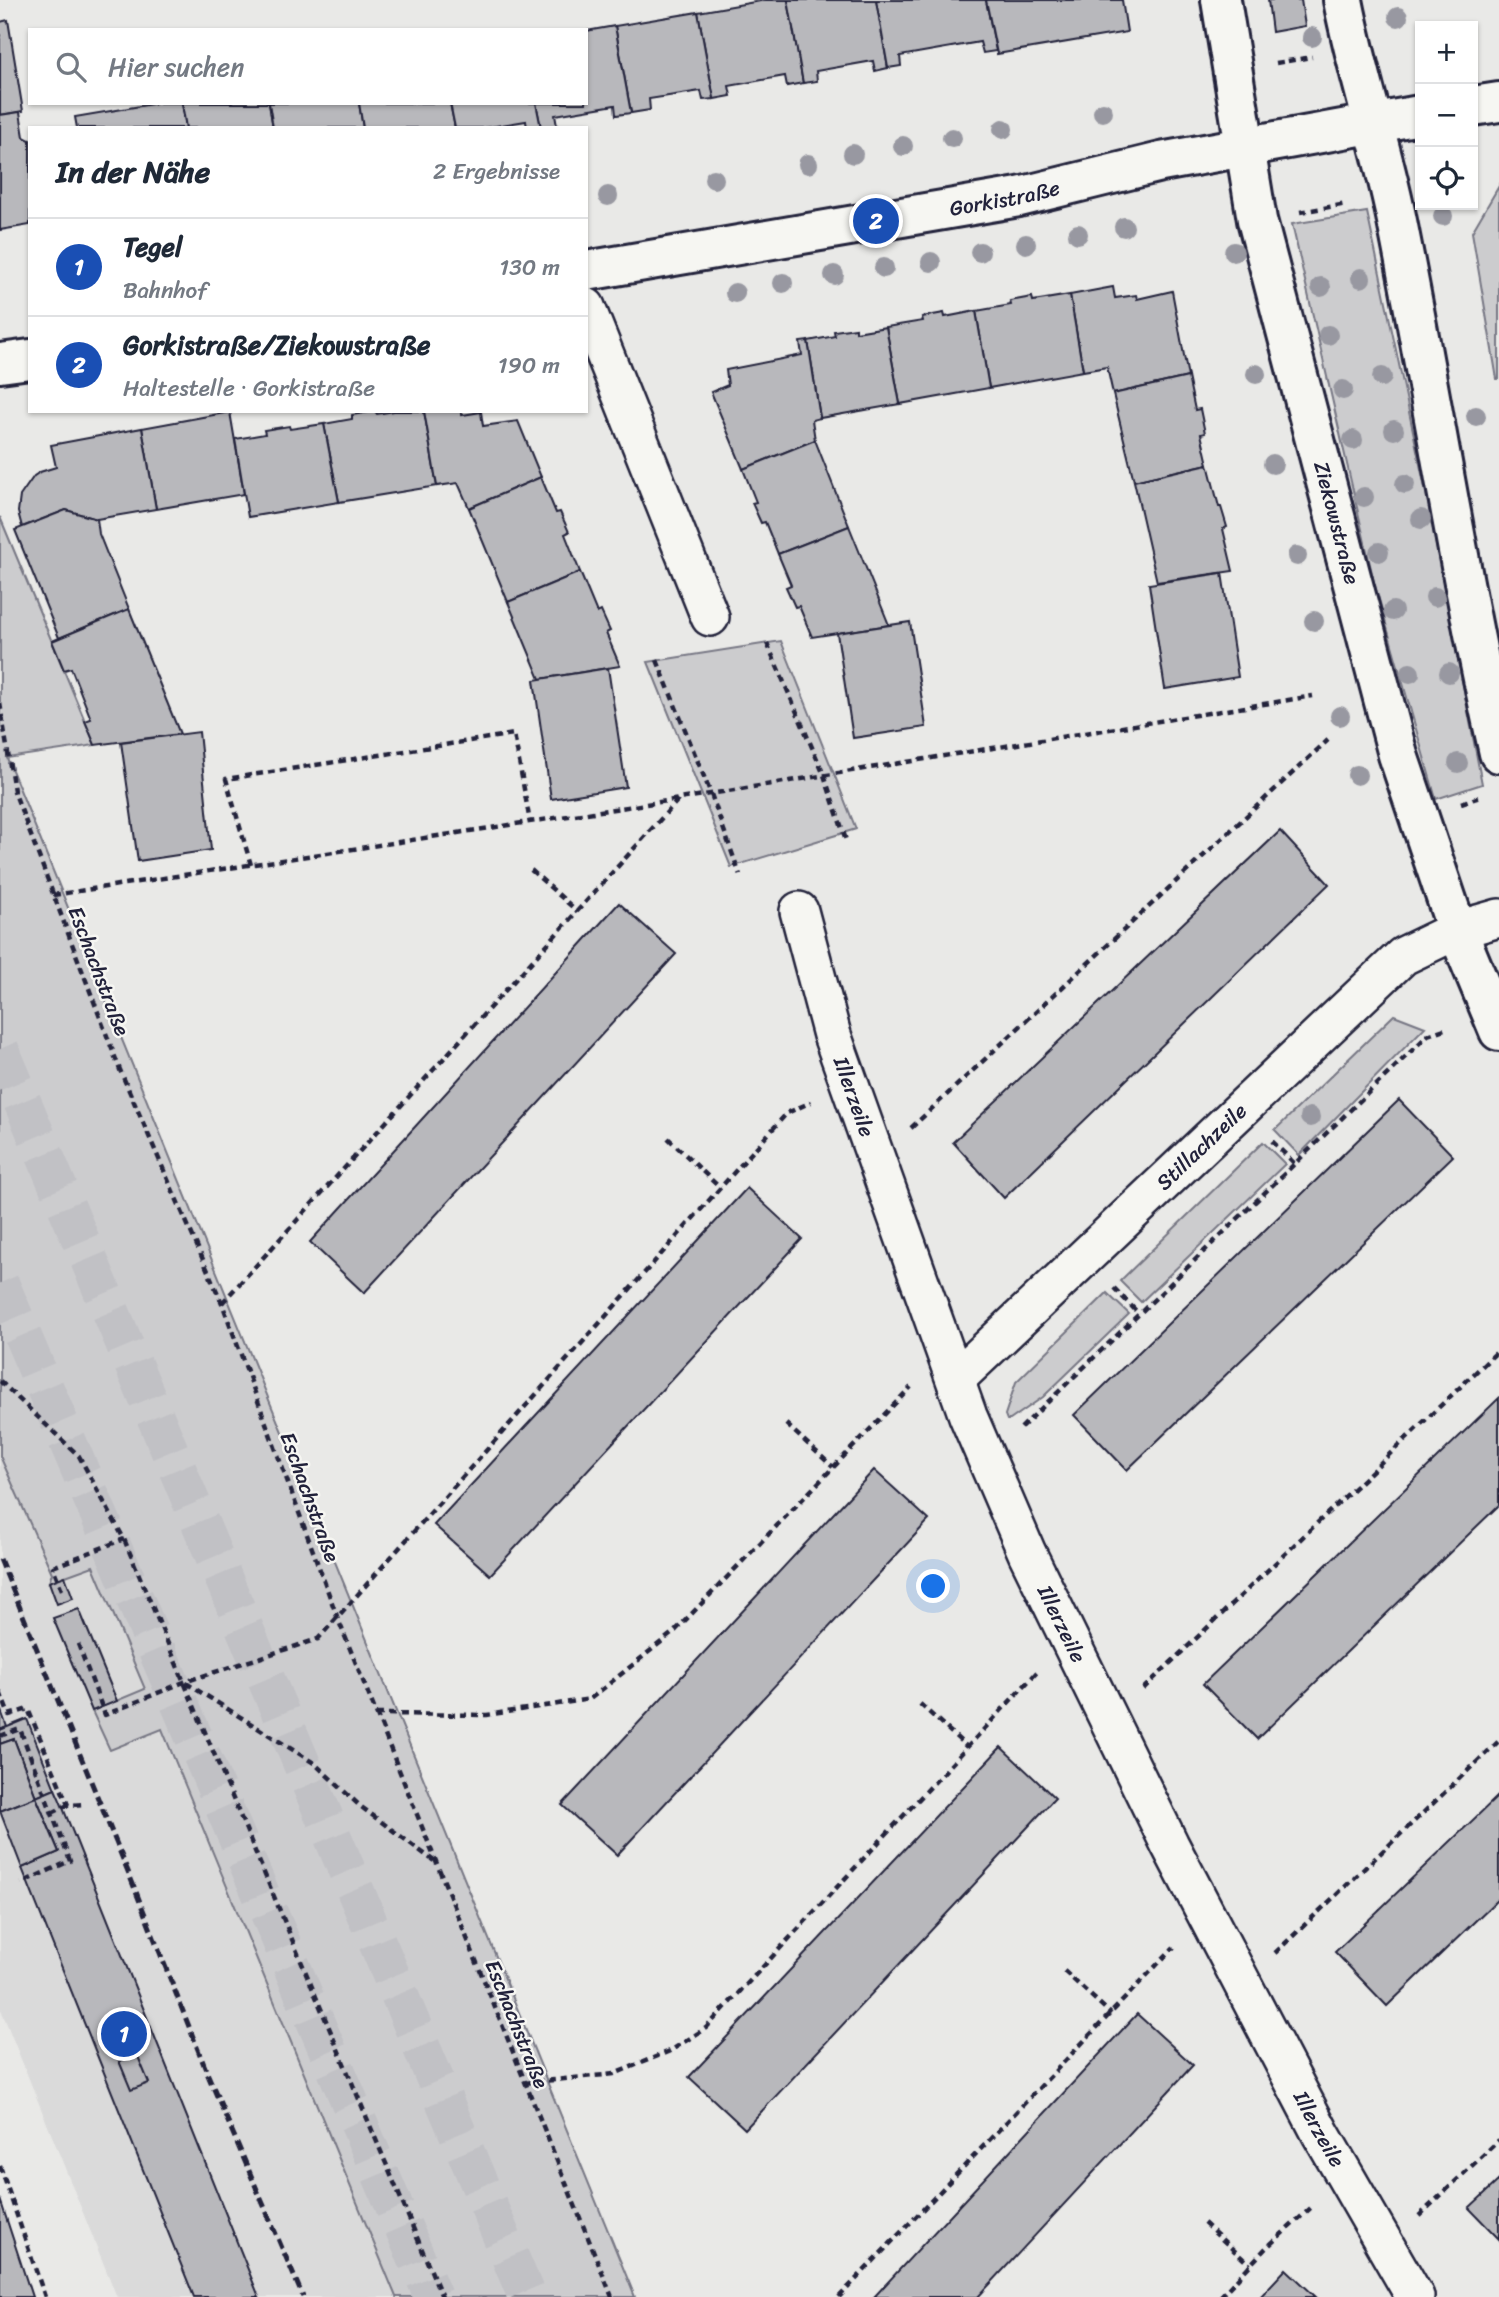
<!DOCTYPE html>
<html lang="de">
<head>
<meta charset="utf-8">
<style>
	:root { --surface:#fff; --page:#f2f2f3; --text:#1f2937; --muted:#747a83; --line:#e0e1e3; --accent:#d1495b }
	body { margin:0; font-family:Sriracha,sans-serif; background:var(--page); color:var(--text) }
	.controls { position:absolute; right:21px; top:21px; display:grid; overflow:hidden; border-radius:0px; box-shadow:0 2px 5px #0004 }
	.controls button { width:63px; height:63px; display:grid; place-items:center; padding:0; border:0; border-bottom:2px solid var(--line); background:var(--surface); color:var(--text); font:35px sans-serif }
	.you { position:absolute; left:934px; top:1587px; width:24px; height:24px; margin:-18px; border:5px solid #fff; border-radius:50%; background:#1a73e8; box-shadow:0 0 0 10px #1a73e833 }
	.badge { display:grid; place-items:center; width:46px; height:46px; border-radius:50%; background:var(--accent); color:#fff; font-size:23px; font-weight:700 }
	.pin { position:absolute; translate:-50% -50%; border:4px solid #fff; box-shadow:0 2px 7px #0006 }
	.list { margin:0; padding:0; list-style:none }
	h2 { display:flex; justify-content:space-between; align-items:center; height:91px; margin:0; padding:0 28px; font-size:30px }
	h2 small { font-size:23px; font-weight:400; color:var(--muted) }
	.list li { display:grid; grid-template-columns:46px 1fr auto; gap:21px; align-items:center; box-sizing:border-box; height:98px; padding:0 28px; border-top:2px solid var(--line) }
	.list b { display:block; font-size:26px; white-space:nowrap }
	.list p { margin:0; font-size:23px; white-space:nowrap; color:var(--muted) }
	.list em { font-size:23px; font-style:normal; color:var(--muted) }
	.icon { flex:none; width:38px; height:38px; fill:none; stroke:currentColor; stroke-width:2; stroke-linecap:round; stroke-linejoin:round }
	.map { position:relative; flex:none; width:1499px; height:2297px; overflow:hidden }
	.search { position:absolute; background:var(--surface); box-shadow:0 2px 5px #0004; left:28px; top:28px; width:560px; height:77px; display:flex; align-items:center; gap:18px; box-sizing:border-box; padding:0 24px; border-radius:0px; color:var(--muted); font-size:26px }
	.panel { position:absolute; background:var(--surface); box-shadow:0 2px 5px #0004; left:28px; top:126px; width:560px; height:287px; border-radius:0px }
	.map>svg:first-child { display:block }
	.built { fill:#dadada }
	.green { fill:#ccccce; stroke:#777784; stroke-width:2 }
	.building { fill:#b8b8bc; stroke:#22223b; stroke-width:2 }
	.lines { fill:none; stroke-linecap:round; stroke-linejoin:round }
	.highway-tunnel { stroke:#c1c1c5; stroke-width:38; stroke-dasharray:38 19; stroke-linecap:butt }
	.street-casing { stroke:#22223b; stroke-width:42 }
	.secondary-casing { stroke:#22223b; stroke-width:44 }
	.path { stroke:#22223b; stroke-width:4.5; stroke-dasharray:7 5; stroke-linecap:butt }
	.street { stroke:#f6f6f2; stroke-width:37 }
	.secondary { stroke:#f6f6f2; stroke-width:38 }
	.rail { stroke:#22223b; stroke-width:5; stroke-dasharray:10 5; stroke-linecap:butt }
	.tree { fill:#9898a1 }
	.labels { text-anchor:middle; stroke-width:5; stroke-linejoin:round; paint-order:stroke }
	.street-label { font-size:21px; fill:#22223b; stroke:#f6f6f2 }
</style>
</head>
<body>
<div class="map">
<svg width="1499" height="2297" viewBox="0 0 1499 2297">
	<rect width="100%" height="100%" fill="#e9e9e7"/>
	<filter id="ink" filterUnits="userSpaceOnUse"><feTurbulence type="fractalNoise" baseFrequency=".0143" numOctaves="2"/><feDisplacementMap in="SourceGraphic" scale="14" xChannelSelector="R" yChannelSelector="G"/><feConvolveMatrix kernelMatrix="1 2 1 2 8 2 1 2 1" color-interpolation-filters="sRGB"/></filter>
	<g filter="url(#ink)">
		<path class="built" d="M0,1456L52,1573L49,1582L93,1566L396,2297H117L0,2007Z"/>
		<g class="green">
			<path d="M1499,186V379H1497L1472,232Z"/>
			<path d="M1367,212L1425,488L1482,784L1436,799L1374,582L1292,224Z"/>
			<path d="M0,517L95,745L7,758L635,2297H396L162,1729L110,1750L92,1711L145,1689L93,1566L49,1582L52,1573L0,1456Z"/>
			<path d="M781,641L856,829L731,867L648,662Z"/>
			<path d="M1394,1015L1425,1027L1299,1155L1275,1130Z"/>
			<path d="M1263,1142L1285,1164L1141,1302L1120,1281Z"/>
			<path d="M1107,1293L1129,1314L1043,1397L1010,1420H1007L1005,1415L1016,1382Z"/>
		</g>
		<g class="building">
			<path d="M766,0H788L803,83L787,86L785,76L729,86L731,96L714,99L698,12Z"/>
			<path d="M788,0H876L888,68L875,71L873,61L816,71L817,81L803,83Z"/>
			<path d="M876,0H986L996,51L983,53L980,42L900,56L901,66L888,68Z"/>
			<path d="M986,0H1122L1127,32L997,54Z"/>
			<path d="M1268,0H1301L1305,26L1272,32Z"/>
			<path d="M698,12L714,99L703,100L701,91L649,99L650,110L631,113L615,26Z"/>
			<path d="M8,20L23,111L0,115V22Z"/>
			<path d="M615,26L631,113L616,115L615,105L555,115L557,126L541,128L536,103H586V31Z"/>
			<path d="M158,103H182L186,128H77L75,117Z"/>
			<path d="M182,103H269L273,128H186Z"/>
			<path d="M269,103H359L363,128H273Z"/>
			<path d="M359,103H450L455,128H363Z"/>
			<path d="M450,103H536L541,128H527L526,121L484,128H455Z"/>
			<path d="M20,112L24,137L30,140V225L0,230V115Z"/>
			<path d="M1113,287L1115,298L1136,295L1137,299L1172,291L1188,377L1113,394L1107,367L1083,371L1070,295Z"/>
			<path d="M1070,295L1083,371L989,388L976,311L1011,305L1010,301L1032,297L1033,301Z"/>
			<path d="M976,311L989,388L900,404L886,327L923,321L922,317L944,313L945,317Z"/>
			<path d="M886,327L900,404L820,418L808,341L835,336L834,331L856,328V332Z"/>
			<path d="M808,341L820,418L812,420L815,440L743,469L711,392L728,385L726,370L802,355L800,342Z"/>
			<path d="M1188,377L1195,410L1200,409L1205,433L1201,434L1208,464L1134,481L1113,394Z"/>
			<path d="M375,411L377,414L394,411H424L437,486L339,502L324,424L352,419V415Z"/>
			<path d="M424,411H461L462,415L481,412L483,426L518,421L541,477L469,508L458,483L437,486Z"/>
			<path d="M230,412L244,494L156,509L142,428Z"/>
			<path d="M324,424L339,502L248,517L235,439L265,434L264,430L289,426L290,429Z"/>
			<path d="M142,428L156,509L97,519L66,510L22,527L18,512L20,496L34,476L40,472L56,467L51,445Z"/>
			<path d="M815,440L849,526L778,554L765,522L761,523L752,503L756,502L743,469Z"/>
			<path d="M1208,464L1219,507H1221L1227,527L1223,529L1233,571L1157,582L1134,481Z"/>
			<path d="M541,477L556,513L560,512L569,532L565,534L580,572L508,602L469,508Z"/>
			<path d="M66,510L97,519L99,534L129,609L59,638L15,530Z"/>
			<path d="M849,526L889,625L812,637L799,606L795,607L786,587L791,585L778,554Z"/>
			<path d="M580,572L597,613L601,611L610,631L606,633L620,666L540,679L508,602Z"/>
			<path d="M1222,573L1238,677L1165,689L1149,584Z"/>
			<path d="M129,609L180,734L95,745L85,721L91,719L71,668L64,670L52,641Z"/>
			<path d="M910,622L926,727L853,738L837,633Z"/>
			<path d="M608,668L626,787L551,799L534,680Z"/>
			<path d="M199,732L211,850L138,861L121,742Z"/>
			<path d="M1280,831L1329,884L1004,1198L953,1142Z"/>
			<path d="M619,903L676,954L364,1293L310,1242Z"/>
			<path d="M1399,1100L1453,1156L1127,1470L1074,1415Z"/>
			<path d="M747,1188L802,1239L490,1575L434,1525Z"/>
			<path d="M1499,1398V1505L1257,1739L1203,1684Z"/>
			<path d="M874,1470L929,1520L617,1855L562,1805Z"/>
			<path d="M65,1576L73,1598L57,1604L49,1582Z"/>
			<path d="M79,1609L117,1701L92,1711L53,1618Z"/>
			<path d="M0,1708L7,1727L0,1730Z"/>
			<path d="M27,1719L55,1789L36,1797L14,1739L0,1744V1730Z"/>
			<path d="M14,1739L36,1797L0,1811V1744Z"/>
			<path d="M1001,1747L1055,1798L745,2129L689,2077Z"/>
			<path d="M55,1789L59,1798L259,2297H194L22,1868L59,1852L36,1797Z"/>
			<path d="M1499,1795V1898L1387,2006L1335,1952Z"/>
			<path d="M36,1797L59,1852L22,1868L0,1811Z"/>
			<path d="M1137,2014L1193,2065L978,2297H874Z"/>
			<path d="M137,2054L149,2083L131,2090L119,2061Z"/>
			<path d="M1499,2180V2239L1469,2208Z"/>
			<path d="M0,2199L32,2297H0Z"/>
			<path d="M1286,2269L1316,2297H1260Z"/>
		</g>
		<g class="lines">
			<g class="highway-tunnel">
				<path d="M0,1049L527,2297"/>
				<path d="M0,1283L433,2297"/>
			</g>
			<defs>
				<g id="street">
					<path d="M586,307L710,617"/>
					<path id="s1" d="M799,911L832,1035L968,1416L1027,1553L1170,1845L1321,2134L1415,2297"/>
					<path id="s2" d="M956,1379L1403,956L1457,930L1499,918"/>
				</g>
				<g id="secondary">
					<path id="s3" d="M1221,0L1257,220L1398,755L1457,930L1499,1031"/>
					<path d="M1343,0C1357,73 1381,143 1396,216C1432,395 1459,575 1499,753"/>
					<path d="M1473,106L1499,102"/>
					<path id="s4" d="M586,271L1019,197L1161,162L1420,115"/>
					<path d="M0,363L30,359"/>
				</g>
			</defs>
			<use href="#street" class="street-casing"/>
			<use href="#secondary" class="secondary-casing"/>
			<g class="path">
				<path d="M1276,63L1312,57"/>
				<path d="M1300,212L1347,204"/>
				<path d="M767,643L824,775L847,843"/>
				<path d="M657,660L711,794L740,875"/>
				<path d="M0,703L14,791L120,1070L222,1303L338,1619L612,2297"/>
				<path d="M1461,803L1483,796"/>
				<path d="M251,865L226,779L514,734L530,822"/>
				<path d="M531,870L578,912"/>
				<path d="M53,895L679,799L1313,696"/>
				<path d="M911,1128L1328,740"/>
				<path d="M668,1138L720,1188"/>
				<path d="M1272,1141L1295,1164"/>
				<path d="M1114,1288L1139,1314"/>
				<path d="M222,1303L678,800"/>
				<path d="M0,1381L79,1456L124,1539L442,2297"/>
				<path d="M786,1424L833,1467"/>
				<path d="M1021,1428L1428,1035L1447,1028"/>
				<path d="M62,1590L53,1567L124,1539"/>
				<path d="M78,1644L105,1715L184,1682L318,1639L787,1113L811,1102"/>
				<path d="M186,1683L314,1763L360,1806L434,1861"/>
				<path d="M1143,1689L1499,1350"/>
				<path d="M0,1692L9,1715L28,1709L68,1805"/>
				<path d="M920,1704L967,1747"/>
				<path d="M376,1714L487,1715L590,1699L675,1631L911,1387"/>
				<path d="M0,1736L20,1729L70,1861L21,1883"/>
				<path d="M52,1813L68,1805L86,1804"/>
				<path d="M1275,1953L1499,1741"/>
				<path d="M1064,1971L1111,2014"/>
				<path d="M524,2083L614,2074L670,2051L706,2028L1038,1671"/>
				<path d="M0,2166L45,2297"/>
				<path d="M1419,2216L1499,2140"/>
				<path d="M1204,2223L1250,2265"/>
				<path d="M839,2297L1174,1947"/>
				<path d="M1220,2297L1265,2249L1313,2206"/>
			</g>
			<use href="#street" class="street"/>
			<use href="#secondary" class="secondary"/>
			<path class="rail" d="M0,1559L129,1874L208,2075L303,2297"/>
		</g>
		<g class="tree">
			<circle cx="1398" cy="17" r="10"/>
			<circle cx="1312" cy="37" r="10"/>
			<circle cx="1103" cy="112" r="10"/>
			<circle cx="1003" cy="129" r="10"/>
			<circle cx="952" cy="138" r="10"/>
			<circle cx="903" cy="146" r="10"/>
			<circle cx="853" cy="154" r="10"/>
			<circle cx="808" cy="164" r="10"/>
			<circle cx="714" cy="179" r="10"/>
			<circle cx="608" cy="196" r="10"/>
			<circle cx="1443" cy="216" r="10"/>
			<circle cx="1124" cy="227" r="10"/>
			<circle cx="1078" cy="234" r="10"/>
			<circle cx="1026" cy="244" r="10"/>
			<circle cx="980" cy="252" r="10"/>
			<circle cx="1234" cy="252" r="10"/>
			<circle cx="931" cy="262" r="10"/>
			<circle cx="884" cy="268" r="10"/>
			<circle cx="834" cy="275" r="10"/>
			<circle cx="1361" cy="278" r="10"/>
			<circle cx="783" cy="283" r="10"/>
			<circle cx="1321" cy="287" r="10"/>
			<circle cx="735" cy="293" r="10"/>
			<circle cx="1328" cy="335" r="10"/>
			<circle cx="1256" cy="374" r="10"/>
			<circle cx="1382" cy="377" r="10"/>
			<circle cx="1343" cy="390" r="10"/>
			<circle cx="1476" cy="416" r="10"/>
			<circle cx="1394" cy="430" r="10"/>
			<circle cx="1353" cy="440" r="10"/>
			<circle cx="1273" cy="464" r="10"/>
			<circle cx="1405" cy="484" r="10"/>
			<circle cx="1364" cy="497" r="10"/>
			<circle cx="1421" cy="519" r="10"/>
			<circle cx="1379" cy="552" r="10"/>
			<circle cx="1297" cy="556" r="10"/>
			<circle cx="1435" cy="597" r="10"/>
			<circle cx="1393" cy="611" r="10"/>
			<circle cx="1314" cy="621" r="10"/>
			<circle cx="1410" cy="673" r="10"/>
			<circle cx="1449" cy="673" r="10"/>
			<circle cx="1340" cy="716" r="10"/>
			<circle cx="1458" cy="763" r="10"/>
			<circle cx="1357" cy="775" r="10"/>
			<circle cx="1310" cy="1117" r="10"/>
		</g>
	</g>
	<g class="labels">
		<g class="street-label">
			<text dy="7" stroke="none"><textPath href="#s4" startOffset="425">Gorkistraße</textPath></text>
			<text dy="7" stroke="none"><textPath href="#s3" startOffset="536">Ziekowstraße</textPath></text>
			<text transform="translate(99 971) rotate(69)" y="7">Eschachstraße</text>
			<text dy="7" stroke="none"><textPath href="#s1" startOffset="194">Illerzeile</textPath></text>
			<text dy="7" stroke="none"><textPath href="#s2" startOffset="338">Stillachzeile</textPath></text>
			<text transform="translate(310 1497) rotate(70)" y="7">Eschachstraße</text>
			<text dy="7" stroke="none"><textPath href="#s1" startOffset="761">Illerzeile</textPath></text>
			<text transform="translate(517 2024) rotate(68)" y="7">Eschachstraße</text>
			<text dy="7" stroke="none"><textPath href="#s1" startOffset="1328">Illerzeile</textPath></text>
		</g>
	</g>
</svg>
<div class="controls">
<button>+</button>
<button>−</button>
<button><svg class="icon" aria-label="locate" viewBox="0 0 24 24"><circle cx="12" cy="12" r="6"/><path d="M12 2v4M12 18v4M2 12h4M18 12h4"/></svg></button>
</div>
<div class="you"></div>
<div class="pin badge" style="left:124px;top:2034px;background:#1a4fb4">1</div>
<div class="pin badge" style="left:876px;top:221px;background:#1a4fb4">2</div>
<div class="search"><svg class="icon" aria-label="search" viewBox="0 0 24 24"><circle cx="10" cy="10" r="6"/><path d="M15 15l6 6"/></svg>Hier suchen</div>
<section class="panel">
<h2>In der Nähe<small>2 Ergebnisse</small></h2>
<ul class="list">
<li><span class="badge" style="background:#1a4fb4">1</span><div><b>Tegel</b><p>Bahnhof</p></div><em>130 m</em></li>
<li><span class="badge" style="background:#1a4fb4">2</span><div><b>Gorkistraße/Ziekowstraße</b><p>Haltestelle · Gorkistraße</p></div><em>190 m</em></li>
</ul>
</section>
</div>
</body>
</html>
